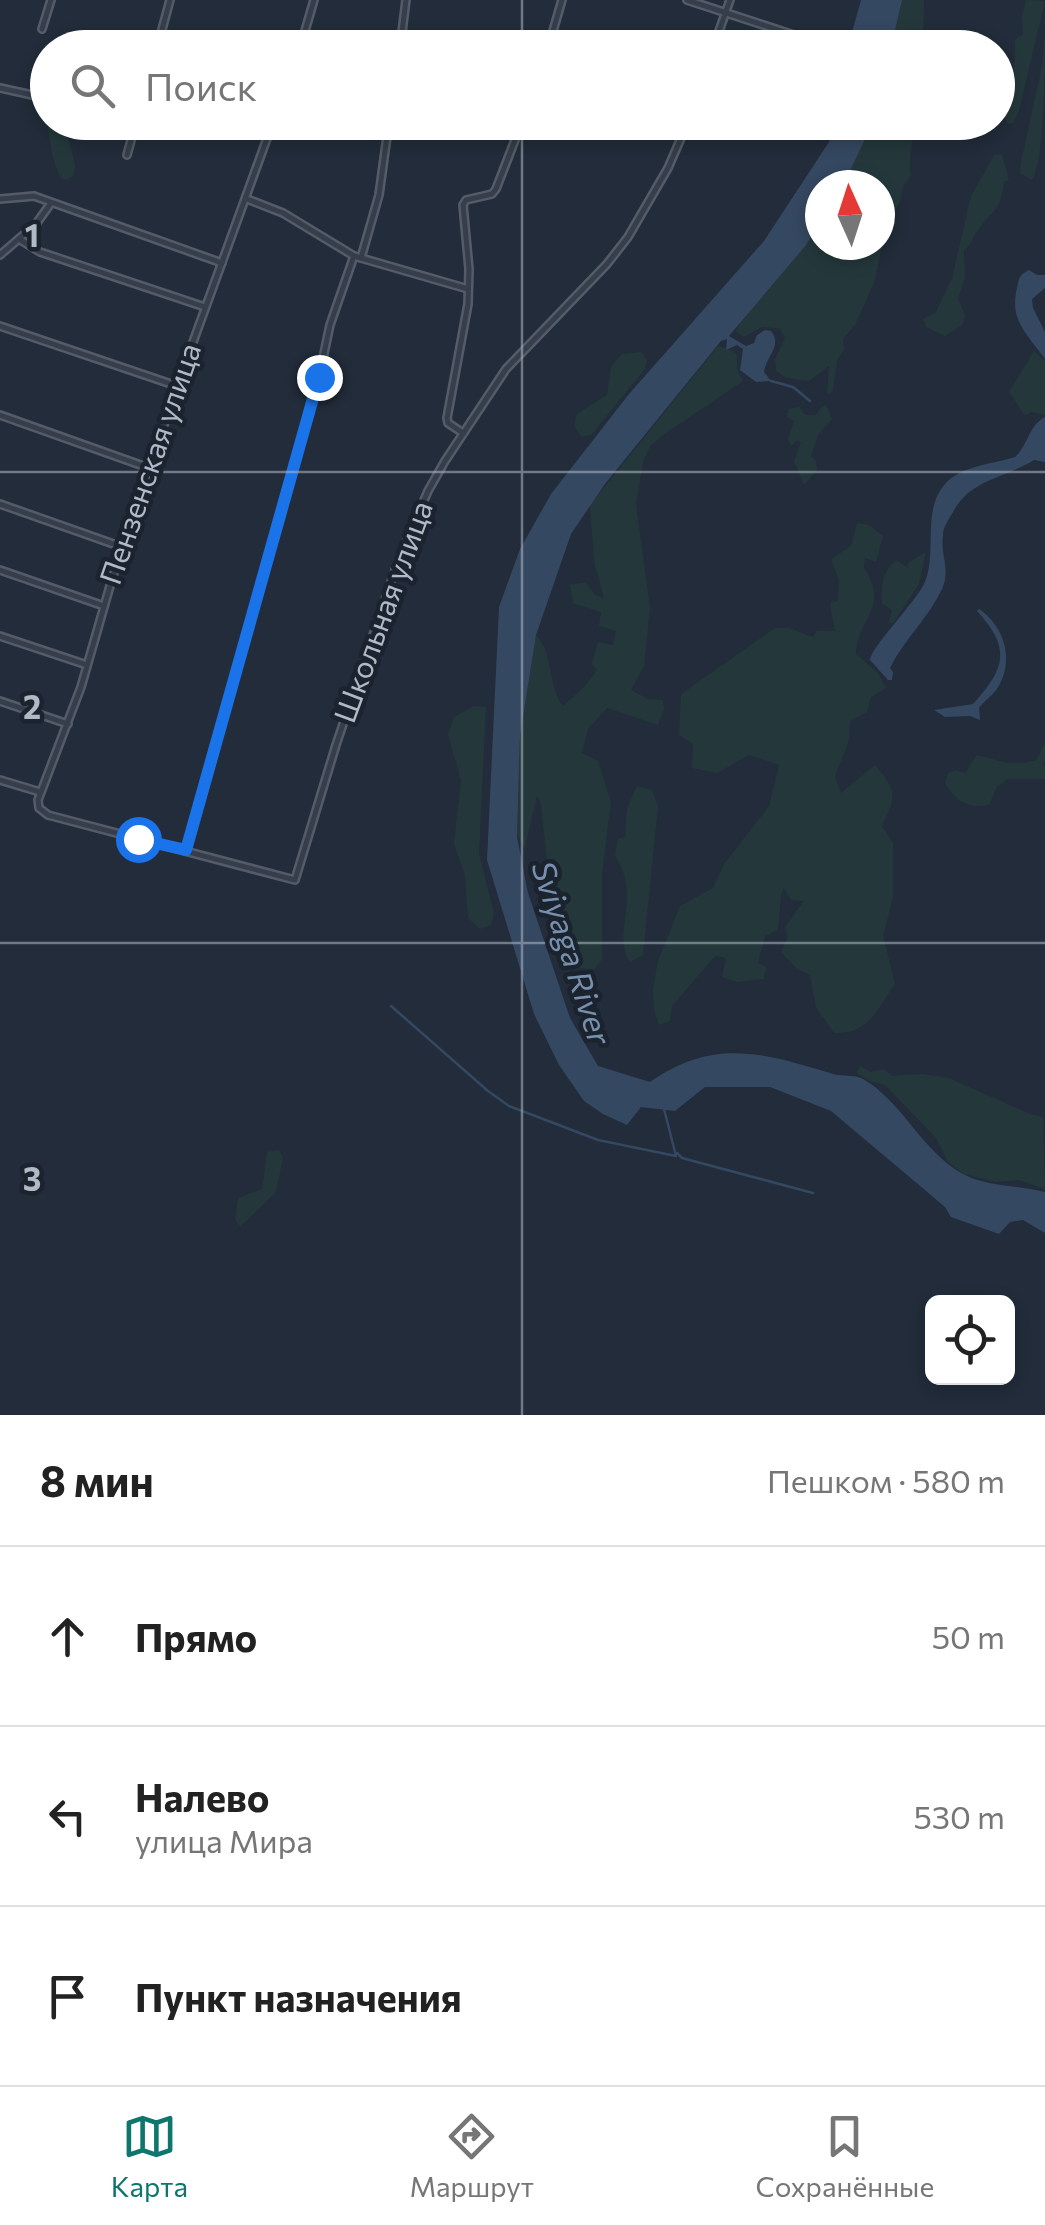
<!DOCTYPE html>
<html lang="ru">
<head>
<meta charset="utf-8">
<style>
	:root { --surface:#fff; --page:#f6f6f6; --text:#222; --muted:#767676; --line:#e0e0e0; --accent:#0f766e }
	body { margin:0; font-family:Commissioner,sans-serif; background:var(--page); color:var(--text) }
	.controls { position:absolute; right:30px; bottom:30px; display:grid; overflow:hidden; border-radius:15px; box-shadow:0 5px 15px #0003 }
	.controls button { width:90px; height:90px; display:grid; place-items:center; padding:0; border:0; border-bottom:2px solid var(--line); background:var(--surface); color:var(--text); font:50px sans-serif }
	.compass { position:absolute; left:805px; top:170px; width:90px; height:90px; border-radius:50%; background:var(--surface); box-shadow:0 5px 15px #0003; rotate:357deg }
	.stop { position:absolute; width:30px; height:30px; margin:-22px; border:8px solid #1a73e8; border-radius:50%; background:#fff }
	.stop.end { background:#1a73e8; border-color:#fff; box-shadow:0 2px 10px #0008 }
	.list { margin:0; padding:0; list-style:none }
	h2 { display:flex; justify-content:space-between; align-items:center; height:130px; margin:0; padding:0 40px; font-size:42px }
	h2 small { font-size:32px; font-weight:400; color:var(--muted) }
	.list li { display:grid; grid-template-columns:65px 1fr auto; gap:30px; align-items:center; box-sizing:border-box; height:180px; padding:0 40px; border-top:2px solid var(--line) }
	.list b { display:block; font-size:38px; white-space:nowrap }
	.list p { margin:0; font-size:32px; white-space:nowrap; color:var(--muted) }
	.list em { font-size:32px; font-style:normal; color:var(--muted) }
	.icon { flex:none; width:55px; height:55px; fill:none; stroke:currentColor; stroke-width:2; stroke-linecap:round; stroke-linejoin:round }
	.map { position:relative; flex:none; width:1045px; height:1415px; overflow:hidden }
	.search { position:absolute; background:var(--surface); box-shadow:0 5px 15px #0003; left:30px; right:30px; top:30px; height:110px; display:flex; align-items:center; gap:25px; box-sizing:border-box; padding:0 35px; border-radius:55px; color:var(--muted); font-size:38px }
	.sheet { height:670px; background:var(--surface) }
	nav { display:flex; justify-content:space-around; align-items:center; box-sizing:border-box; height:140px; border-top:2px solid var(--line); background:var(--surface); font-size:28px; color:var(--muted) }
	nav a { display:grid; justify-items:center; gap:5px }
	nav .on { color:var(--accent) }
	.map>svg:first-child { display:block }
	.green { fill:#24383b }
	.water { fill:#354861 }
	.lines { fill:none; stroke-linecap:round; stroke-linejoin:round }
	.stream { stroke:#354861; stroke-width:2.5 }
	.street-casing { stroke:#535c68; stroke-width:10 }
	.street { stroke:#353e4a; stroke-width:5 }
	.route { stroke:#1a73e8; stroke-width:12 }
	.grid { fill:none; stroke:#b0b9c6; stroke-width:2.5; stroke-opacity:0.55 }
	.labels { text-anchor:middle; stroke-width:9; stroke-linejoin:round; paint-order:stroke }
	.street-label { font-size:30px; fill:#b0b9c6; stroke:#1b232f }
	.water-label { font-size:32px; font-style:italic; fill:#7890ae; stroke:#1b232f }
	.grid-label { font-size:32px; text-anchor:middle; font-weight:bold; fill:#b0b9c6; stroke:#1b232f; stroke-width:9; stroke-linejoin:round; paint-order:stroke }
</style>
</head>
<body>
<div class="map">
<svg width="1045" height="1415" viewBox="0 0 1045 1415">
	<rect width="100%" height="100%" fill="#222c3a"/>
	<g class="green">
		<path d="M901,0H924L923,47L883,48Z"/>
		<path d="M1026,0L1045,1L1019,111L1013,123H1007L1004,115L1015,59V40L1023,34L1022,16Z"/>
		<path d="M1045,30C1045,61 1045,161 1032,180L1020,173L1021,162L1042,67Z"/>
		<path d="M47,76L48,122L64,123L75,164L74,175L67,180L61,178C46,150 50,116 41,88Z"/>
		<path d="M867,123H914C914,141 907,159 911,176L903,186L901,199L886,228L874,283L855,325L843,339L844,350L837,360L833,391L827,395L829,366L809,381L786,378L776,371L775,359L785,338L779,328L762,327L744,337L735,331L820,215V245H880V185H836Z"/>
		<path d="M995,154L1002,155L1009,180L1004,182C1001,212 992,210 978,230C972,238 973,244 964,250L965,277L958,299L965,315L963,324L945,336L926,327L923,319L936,312L952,278L971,196Z"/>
		<path d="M718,346L733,351L737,355V368L743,381L666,433L650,446L643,462L636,504L650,608L644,666L631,690L648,699L663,700L664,709L658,725L607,708L588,729L582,753L598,761L611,802L602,874V959L595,969L579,968L565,955L574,936L559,911L563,892L549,880L541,804L537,795L525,848L517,836L520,736L536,635C554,654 547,685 563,706L585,686L597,670L592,664L598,642L613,645L616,631L599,626L601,612L573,603L570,585L586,582L595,595L604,598L594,561L590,505Z"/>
		<path d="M1034,351L1045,361V415L1031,412L1025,416L1009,392Z"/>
		<path d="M641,352L647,360L645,369L591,435L581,436L574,426L577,414L607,395L611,367L622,354Z"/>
		<path d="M826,405L832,419L818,435L811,456L816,461L817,470L804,485L794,461L801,442L797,441L791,446L788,439L794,421L787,417L788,409L799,407L806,415H816L821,407Z"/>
		<path d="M857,523L869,525L883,536L876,562L865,558L864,568C891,607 856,621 856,654L878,673L886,688L871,697L867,712L850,721L849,741L835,776L841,793L875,765C897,791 897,795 882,826L893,843V898L883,936L895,984C877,1009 869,1035 834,1033L816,1007L810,975L797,969L781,952L788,936L785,927L804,901L791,900L784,888L781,895L778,930L765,936L758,963L766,967L764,979L737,982L722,977L726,958L715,956L672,1006L670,1021L659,1025L654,1011L653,989L658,961L680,906L713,888L724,864L769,806L779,765L749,755L717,773L692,768L693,744L679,735L681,694L775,628H789L813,637L817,631H835L830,603L838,601L839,580L831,559L851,546Z"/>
		<path d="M926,552L919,584L893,623H889L892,610L882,604C881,585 882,573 896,560L908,568V563Z"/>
		<path d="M474,706L486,707L479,854L494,913L491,925L480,929L468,918L465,875L454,844L461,780L448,735L454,717Z"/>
		<path d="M1045,743V761L1042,765H1045V779H1008L997,787L989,805C967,809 955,801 945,782L948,773L957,770L965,773L977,755C1001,761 1011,767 1036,760Z"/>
		<path d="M637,786L652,790L658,806L643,955L630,962C611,930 643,899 615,856L618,839L625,837L627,808Z"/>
		<path d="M860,1066L871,1072L884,1069L892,1076L923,1074L949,1078L1030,1114L1043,1117L1045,1189L1019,1180L996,1182L964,1174L948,1162L936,1138L885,1085L872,1082L857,1073Z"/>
		<path d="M279,1150L283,1158L276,1192L240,1227L235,1219L238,1198L262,1189L267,1152Z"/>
	</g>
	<g class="water">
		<path d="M861,0H902L891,47H836H848Z"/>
		<path d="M834,123H873L843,185H820V222L806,245L729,336L746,346L754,343L757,335L765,330L771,331C783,346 766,356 764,372L771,381L756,382L740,370L743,349L737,345L726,350L727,339L721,341L605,484L571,534L536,635L520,736L517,837L528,893L570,1018L598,1066L650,1082C714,1037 764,1053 833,1074C842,1077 854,1074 863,1079C903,1102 922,1152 963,1174C987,1187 1019,1185 1045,1192V1233L1023,1220L1010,1222L999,1234L951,1217L945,1207L831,1111L770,1087H705L675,1111L641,1107L627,1125L603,1114L584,1101L559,1065L534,1014L487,860L499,607L520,549L551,494L629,394L764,241L829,142Z"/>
		<path d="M1029,270L1037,275H1045V288L1032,299L1033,308L1045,332V359C1027,333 1009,321 1017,288C1019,278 1019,275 1029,270Z"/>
		<path d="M1045,417V462L1034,460C1004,479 969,479 952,514C948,520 943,528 943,535C940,555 951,570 942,589C928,619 904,639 890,668L893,672L892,680H888L870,660C871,647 914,604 924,584C939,552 919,507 949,480C964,466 996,463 1015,457C1028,446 1028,426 1045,417Z"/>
		<path d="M979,609C1005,626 1015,662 997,689C992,696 984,701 979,708L980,720L970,716L945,717L934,710L973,704C1006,668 1011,648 977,611Z"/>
	</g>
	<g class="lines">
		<g class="stream">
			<path d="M771,381L793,387L810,401"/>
			<path d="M391,1006L488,1091L509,1106L598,1140L676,1156L664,1109"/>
			<path d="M677,1153L682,1158L813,1193"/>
		</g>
		<defs>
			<g id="street">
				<path d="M687,0L812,41"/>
				<path d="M42,29L51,0"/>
				<path d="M157,48L170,0"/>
				<path d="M300,48L314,0"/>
				<path d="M400,48L406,0"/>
				<path d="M548,48L562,0"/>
				<path d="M713,48L730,0"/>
				<path d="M0,88L46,98"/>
				<path d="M273,122L177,386L112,579L81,687L38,800L39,808L48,815L295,880L336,745L398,561L428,491L445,461L506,369L607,264L628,237L668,168L688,122"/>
				<path d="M127,155L136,122"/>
				<path d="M0,199L34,196L222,263"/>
				<path d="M247,199L283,213L354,256L468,289"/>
				<path d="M19,239L40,252L205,307"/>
				<path d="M0,255L36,224L51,203"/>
				<path d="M361,258L379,195L389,122"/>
				<path d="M0,326L177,386"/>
				<path d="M0,415L149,468"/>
				<path d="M463,433L448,423L447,418L468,304L469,269L463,205L466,200L492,194L496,189L522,122"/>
				<path d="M0,504L122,547"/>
				<path d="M0,570L104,606"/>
				<path d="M0,636L87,665"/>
				<path d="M0,701L68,724"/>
				<path d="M0,780L40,792"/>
				<path d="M187,849L319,377L330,325L354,256"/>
			</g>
		</defs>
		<use href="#street" class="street-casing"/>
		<use href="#street" class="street"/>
	</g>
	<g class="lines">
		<path class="route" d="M138,839L186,850L319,377"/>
	</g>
	<path class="grid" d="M522,0V48M522,122V1415M0,472H1045M0,943H1045"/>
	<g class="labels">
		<g class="street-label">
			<text transform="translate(151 464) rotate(-71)" y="10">Пензенская улица</text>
			<text transform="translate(384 612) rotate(-70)" y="10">Школьная улица</text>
		</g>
		<g class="water-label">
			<text transform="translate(571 953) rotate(72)" y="11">Sviyaga River</text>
		</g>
	</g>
	<g class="grid-label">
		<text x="32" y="247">1</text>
		<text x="32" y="719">2</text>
		<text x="32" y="1191">3</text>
	</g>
</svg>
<div class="controls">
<button><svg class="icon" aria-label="locate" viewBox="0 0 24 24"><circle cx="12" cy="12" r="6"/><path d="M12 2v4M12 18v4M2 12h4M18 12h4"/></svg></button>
</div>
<svg class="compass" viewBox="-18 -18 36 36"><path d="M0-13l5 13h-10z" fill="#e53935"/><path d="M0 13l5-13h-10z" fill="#767676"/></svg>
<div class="stop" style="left:138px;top:839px"></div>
<div class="stop end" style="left:319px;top:377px"></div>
<div class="search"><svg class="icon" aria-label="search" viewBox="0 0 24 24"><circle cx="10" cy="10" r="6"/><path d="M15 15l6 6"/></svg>Поиск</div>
</div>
<section class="sheet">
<h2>8 мин<small>Пешком · 580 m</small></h2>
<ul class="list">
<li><svg class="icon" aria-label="ahead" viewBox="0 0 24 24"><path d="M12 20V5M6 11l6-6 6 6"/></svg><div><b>Прямо</b></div><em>50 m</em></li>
<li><svg class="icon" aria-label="left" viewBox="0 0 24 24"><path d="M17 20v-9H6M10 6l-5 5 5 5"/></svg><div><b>Налево</b><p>улица Мира</p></div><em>530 m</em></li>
<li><svg class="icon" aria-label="arrive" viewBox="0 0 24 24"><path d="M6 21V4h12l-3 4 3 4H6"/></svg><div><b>Пункт назначения</b></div></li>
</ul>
</section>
<nav>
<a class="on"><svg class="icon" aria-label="map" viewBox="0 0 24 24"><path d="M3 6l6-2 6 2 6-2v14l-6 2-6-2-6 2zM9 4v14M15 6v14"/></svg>Карта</a>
<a><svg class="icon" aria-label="directions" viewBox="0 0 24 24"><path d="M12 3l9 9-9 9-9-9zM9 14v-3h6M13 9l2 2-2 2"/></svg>Маршрут</a>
<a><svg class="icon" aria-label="saved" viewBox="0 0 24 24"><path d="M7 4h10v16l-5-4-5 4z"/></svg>Сохранённые</a>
</nav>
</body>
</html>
